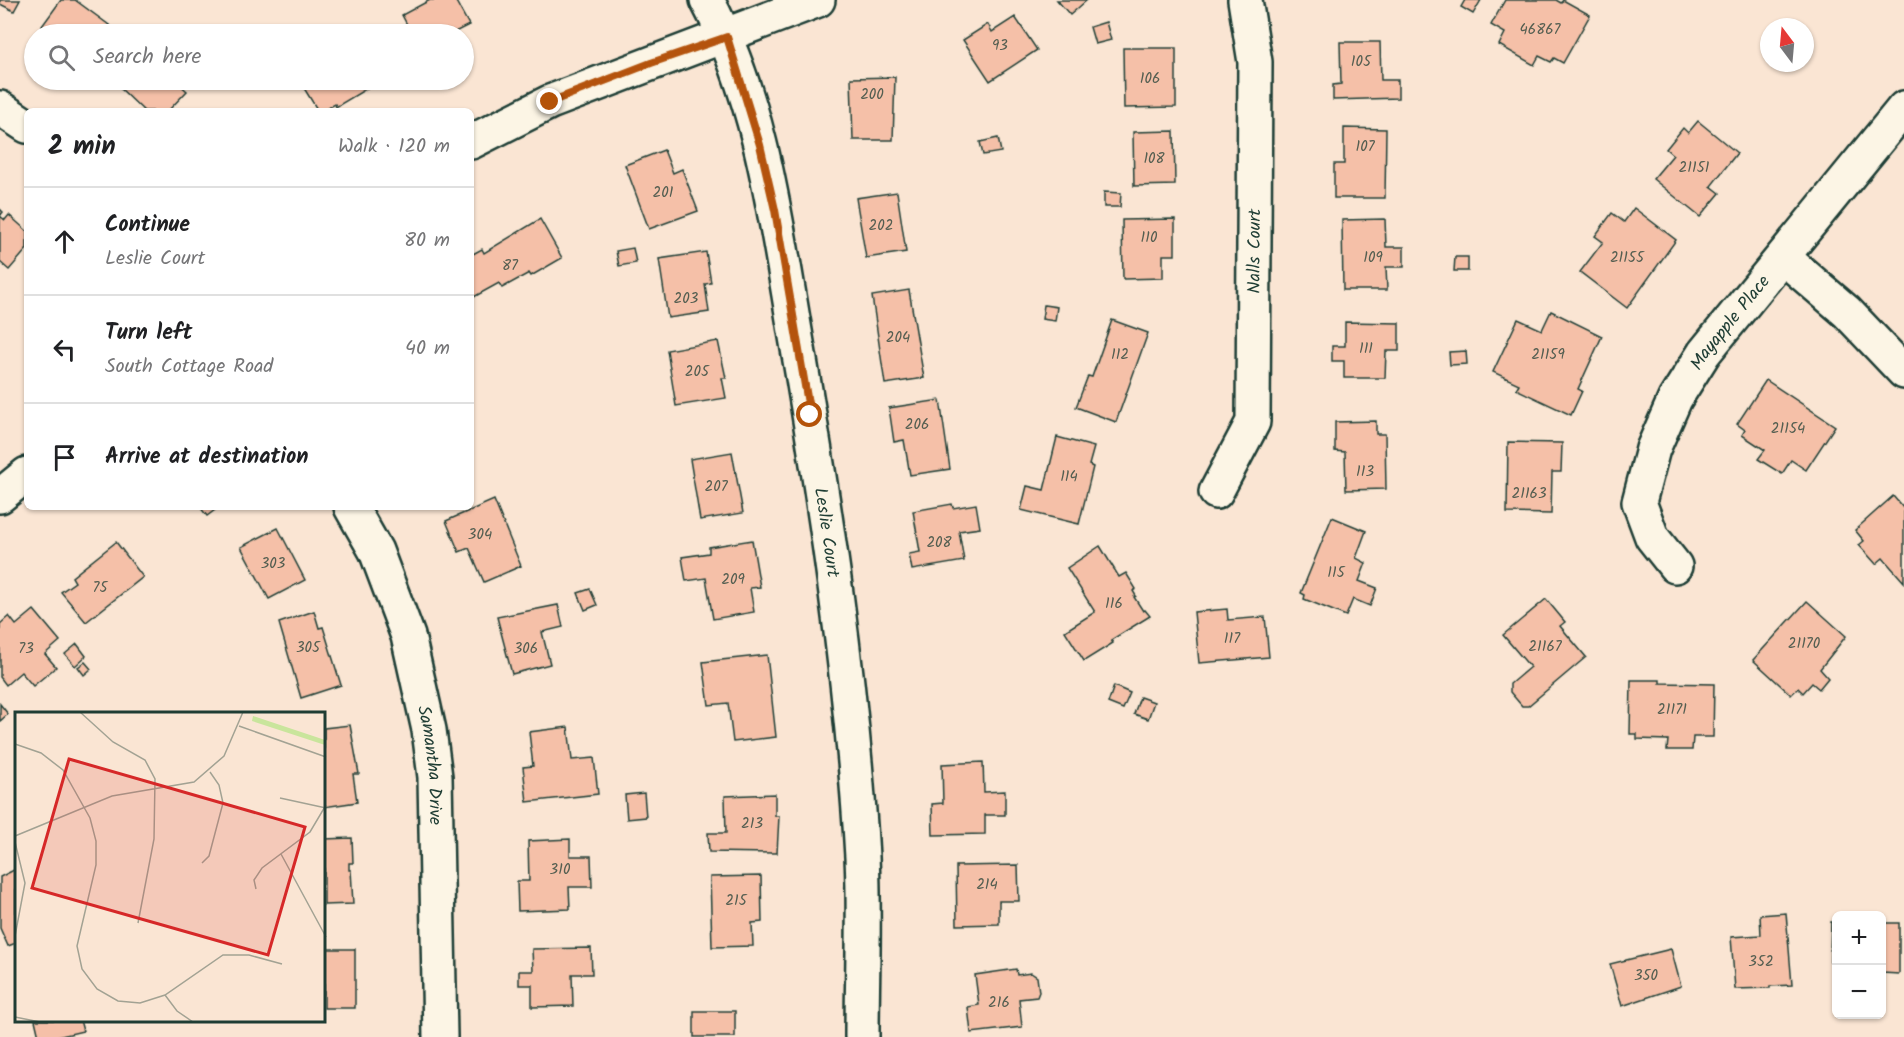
<!DOCTYPE html>
<html lang="en">
<head>
<meta charset="utf-8">
<style>
	:root { --surface:#fff; --page:#f2f2f2; --text:#202124; --muted:#757577; --line:#e0e0e0 }
	body { margin:0; font-family:Kalam,sans-serif; background:var(--page); color:var(--text) }
	.controls { position:absolute; right:18px; bottom:18px; display:grid; overflow:hidden; border-radius:9px; box-shadow:0 2px 4px #0004 }
	.controls button { width:54px; height:54px; display:grid; place-items:center; padding:0; border:0; border-bottom:2px solid var(--line); background:var(--surface); color:var(--text); font:30px sans-serif }
	.compass { position:absolute; left:1760px; top:18px; width:54px; height:54px; border-radius:50%; background:var(--surface); box-shadow:0 2px 4px #0004; rotate:344deg }
	.stop { position:absolute; width:18px; height:18px; margin:-14px; border:4px solid #b45309; border-radius:50%; background:#fff }
	.stop.end { background:#b45309; border-color:#fff; box-shadow:0 2px 6px #0008 }
	.list { margin:0; padding:0; list-style:none }
	h2 { display:flex; justify-content:space-between; align-items:center; height:78px; margin:0; padding:0 24px; font-size:26px }
	h2 small { font-size:20px; font-weight:400; color:var(--muted) }
	.list li { display:grid; grid-template-columns:39px 1fr auto; gap:18px; align-items:center; box-sizing:border-box; height:108px; padding:0 24px; border-top:2px solid var(--line) }
	.list b { display:block; font-size:22px; white-space:nowrap }
	.list p { margin:0; font-size:20px; white-space:nowrap; color:var(--muted) }
	.list em { font-size:20px; font-style:normal; color:var(--muted) }
	.icon { flex:none; width:33px; height:33px; fill:none; stroke:currentColor; stroke-width:2; stroke-linecap:round; stroke-linejoin:round }
	.map { position:relative; flex:none; width:1904px; height:1037px; overflow:hidden }
	.search { position:absolute; background:var(--surface); box-shadow:0 2px 4px #0004; left:24px; top:24px; width:450px; height:66px; display:flex; align-items:center; gap:15px; box-sizing:border-box; padding:0 21px; border-radius:33px; color:var(--muted); font-size:22px }
	.panel { position:absolute; background:var(--surface); box-shadow:0 2px 4px #0004; left:24px; top:108px; width:450px; height:402px; border-radius:9px }
	.map>svg:first-child { display:block }
	.building { fill:#f5c0a8; stroke:#1f3d34; stroke-width:1.5 }
	.lines { fill:none; stroke-linecap:round; stroke-linejoin:round }
	.minor-casing { stroke:#1f3d34; stroke-width:38 }
	.minor { stroke:#fcf5e5; stroke-width:33 }
	.route { stroke:#b45309; stroke-width:8 }
	.labels { text-anchor:middle; stroke-width:4.5; stroke-linejoin:round; paint-order:stroke }
	.number-label { font-size:15px; fill:#545e51 }
	.street-label { font-size:18px; fill:#1f3d34; stroke:#fcf5e5 }
	.inset-road { fill:none; stroke:#a2a293; stroke-width:1.5 }
	.view { fill:#d62828; fill-opacity:0.15; stroke:#d62828; stroke-width:3 }
	.inset-edge { fill:none; stroke:#1f3d34; stroke-width:3 }
</style>
</head>
<body>
<div class="map">
<svg width="1904" height="1037" viewBox="0 0 1904 1037">
	<rect width="100%" height="100%" fill="#fae5d3"/>
	<filter id="ink" filterUnits="userSpaceOnUse"><feTurbulence type="fractalNoise" baseFrequency=".0167" numOctaves="2"/><feDisplacementMap in="SourceGraphic" scale="12" xChannelSelector="R" yChannelSelector="G"/><feConvolveMatrix kernelMatrix="1 2 1 2 8 2 1 2 1" color-interpolation-filters="sRGB"/></filter>
	<g filter="url(#ink)">
		<g class="building">
			<path d="M0,0H20L14,11L0,4Z"/>
			<path d="M61,0H75L120,33L54,34L42,26Z"/>
			<path d="M430,0H455L469,25L451,34H412L402,15Z"/>
			<path d="M1057,0H1087L1070,15Z"/>
			<path d="M1465,0H1481L1473,14L1461,7Z"/>
			<path d="M1505,0H1556L1561,3L1563,0L1590,15L1563,63L1554,58L1551,62L1539,56L1534,65L1499,45L1505,33L1491,25Z"/>
			<path d="M1015,17L1037,50L990,81L963,40L988,24L992,32Z"/>
			<path d="M1106,22L1111,40L1095,44L1090,27Z"/>
			<path d="M1340,42H1380L1381,80H1398V98L1333,100V85L1341,84Z"/>
			<path d="M1123,48H1176V107L1124,108Z"/>
			<path d="M895,77L893,140H853L851,78Z"/>
			<path d="M125,80H175L187,91L168,111H144L118,86Z"/>
			<path d="M299,80H381L336,107L335,104L323,111H318Z"/>
			<path d="M1698,121L1737,153L1711,186L1720,193L1700,217L1653,179L1673,155L1666,149L1683,128L1688,133Z"/>
			<path d="M1344,128L1386,129L1385,198H1334V164H1344Z"/>
			<path d="M1174,131L1175,185L1134,186L1133,132Z"/>
			<path d="M998,138L1001,152L983,155L980,142Z"/>
			<path d="M664,150L673,173L682,169L698,211L649,229L625,165Z"/>
			<path d="M897,192L906,252L866,258L856,198Z"/>
			<path d="M1104,192L1121,193L1120,207H1104Z"/>
			<path d="M1634,208L1676,240L1627,308L1580,272L1603,242L1595,236L1612,213L1624,222Z"/>
			<path d="M0,209L3,212L0,216L5,220L9,215L27,231V249L9,270L0,262Z"/>
			<path d="M540,219L562,258L531,276L529,273L502,288L499,283L472,298L471,255L482,249L484,253Z"/>
			<path d="M1175,219V255H1163V278L1123,279L1122,220Z"/>
			<path d="M1385,219L1386,247H1404V267H1386L1387,290H1343L1342,220Z"/>
			<path d="M633,248L636,263L619,266L616,251Z"/>
			<path d="M706,252L711,283L705,284L709,312L668,318L659,259Z"/>
			<path d="M1455,257H1468V271H1454Z"/>
			<path d="M909,290L924,378L885,384L872,296Z"/>
			<path d="M1044,305L1057,307L1055,321L1042,319Z"/>
			<path d="M1551,311L1602,336L1578,389L1582,391L1571,415L1516,389L1519,384L1493,372L1518,319L1542,330Z"/>
			<path d="M1112,320L1148,333L1116,422L1076,407L1088,376L1092,377Z"/>
			<path d="M1345,322L1399,323V351H1386L1385,378H1344V361H1332V346H1345Z"/>
			<path d="M718,341L726,378H722L726,398L676,406L667,350Z"/>
			<path d="M1466,351L1467,364L1450,365L1449,352Z"/>
			<path d="M1766,380L1835,426L1806,470L1791,460L1782,474L1758,459L1765,450L1742,435L1745,430L1737,424Z"/>
			<path d="M940,400L950,469L910,475L904,440L894,442L889,408Z"/>
			<path d="M1376,421V434H1385L1386,489L1346,490L1345,452L1335,451V422Z"/>
			<path d="M1057,437L1094,447L1089,465L1093,467L1079,524L1021,510L1027,486L1044,490Z"/>
			<path d="M1508,442L1562,443L1561,472H1552L1551,514L1507,513Z"/>
			<path d="M732,452L743,513L700,520L690,459Z"/>
			<path d="M1893,496L1904,509V582L1883,558L1876,564L1859,545L1864,541L1855,530Z"/>
			<path d="M494,500L521,566L484,582L469,548L459,552L446,521Z"/>
			<path d="M952,504L953,508L976,504L980,528L959,531L964,561L912,570L909,554L920,552L913,511Z"/>
			<path d="M200,507H219L207,516Z"/>
			<path d="M1332,517L1366,531L1356,558L1366,563L1359,581L1377,588L1370,606L1353,599L1346,616L1304,599L1305,595L1301,593Z"/>
			<path d="M278,528L305,580L269,599L241,547Z"/>
			<path d="M752,540L760,587L750,588L754,612L713,619L706,578L686,581L682,557L709,553V547Z"/>
			<path d="M116,542L143,577L86,622L61,592L75,582L72,577Z"/>
			<path d="M1100,546L1119,577L1126,573L1136,589L1133,591L1136,596L1134,597L1143,611L1145,610L1150,616L1111,640L1113,643L1084,661L1065,631L1095,612L1067,568Z"/>
			<path d="M590,589L597,605L585,610L578,593Z"/>
			<path d="M1546,599L1565,622L1560,626L1586,657L1528,706H1522L1510,692V684L1530,667L1503,635Z"/>
			<path d="M1807,601L1846,636L1820,669L1828,678L1819,689L1812,683L1803,693L1798,688L1791,695L1753,660Z"/>
			<path d="M558,605L563,627L542,632L550,664L512,674L497,617Z"/>
			<path d="M1227,609L1228,620L1265,617L1269,657L1199,663L1194,612Z"/>
			<path d="M34,610L60,641L45,654L56,667L33,686L21,672L6,685L0,677V624L9,616L16,625Z"/>
			<path d="M314,611L319,628L323,627L341,685L301,698L279,623Z"/>
			<path d="M77,644L86,656L75,666L65,654Z"/>
			<path d="M767,655L776,737L733,742L728,703L709,705L703,662Z"/>
			<path d="M85,662L91,669L84,675L78,667Z"/>
			<path d="M1631,680H1660V683L1714,684L1713,737H1693L1692,750H1667L1668,740L1637,739V734H1630Z"/>
			<path d="M1114,686L1130,693L1123,709L1108,703Z"/>
			<path d="M1140,697L1154,702L1148,719L1134,714Z"/>
			<path d="M0,704L8,714L0,721Z"/>
			<path d="M350,725L359,774H353L357,802L324,807V728Z"/>
			<path d="M568,727L572,760L594,758L598,794L527,802L523,767L533,766L529,732Z"/>
			<path d="M983,762L984,792L1005,791V815H985V834L933,835L932,804L943,803L942,764Z"/>
			<path d="M644,793L646,817L627,819L625,795Z"/>
			<path d="M775,794V816H779L777,853L709,852L708,833H726L725,796Z"/>
			<path d="M352,838L353,863H349V870H351L353,904L324,905V839Z"/>
			<path d="M570,839V856H591L592,887H569L570,909L518,911L517,881H529L528,841Z"/>
			<path d="M1018,865L1019,901H999V924L957,925L956,866Z"/>
			<path d="M16,869V943L8,946L0,928V877Z"/>
			<path d="M761,876L762,922L752,923L753,946L712,947L710,877Z"/>
			<path d="M1786,913L1792,985L1770,986V988L1735,989L1731,937L1761,935L1760,915Z"/>
			<path d="M1831,922H1836V962H1830Z"/>
			<path d="M1882,923H1899V974L1882,973Z"/>
			<path d="M591,948L592,974H572L573,1006L532,1007V985H519V971H533L532,949Z"/>
			<rect x="324" y="949" width="31" height="59"/>
			<path d="M1671,949L1681,986L1622,1006L1610,964Z"/>
			<path d="M1016,969L1017,975L1031,973L1037,977L1039,992L1037,997L1019,999L1022,1027L971,1033L968,1007L979,1005L975,975Z"/>
			<rect x="694" y="1011" width="41" height="26"/>
			<path d="M35,1020H80L83,1031L57,1037H39Z"/>
		</g>
		<g class="lines">
			<defs>
				<g id="minor">
					<path id="s1" d="M707,0C761,101 776,220 795,331C825,505 852,681 862,857C865,917 862,977 862,1037"/>
					<path d="M0,108L27,126"/>
					<path d="M471,142L550,102L818,0"/>
					<path d="M1783,257L1847,312L1904,372"/>
					<path id="s2" d="M1216,492L1253,422L1255,62L1245,0"/>
					<path d="M0,496L27,474"/>
					<path id="s3" d="M351,507L376,551L408,636L429,730L435,777L440,1037"/>
					<path id="s4" d="M1675,566L1652,537L1639,502L1653,449L1675,399L1704,353L1904,108"/>
				</g>
			</defs>
			<use href="#minor" class="minor-casing"/>
			<use href="#minor" class="minor"/>
		</g>
	</g>
	<g class="lines" filter="url(#ink)">
		<path class="route" d="M550,102L651,63L727,37L760,145L775,210L810,415"/>
	</g>
	<g class="labels">
		<g class="number-label">
			<text x="1540" y="34">46867</text>
			<text x="1000" y="50">93</text>
			<text x="1361" y="66">105</text>
			<text x="1150" y="83">106</text>
			<text x="872" y="99">200</text>
			<text x="1365" y="151">107</text>
			<text x="1154" y="163">108</text>
			<text x="1694" y="172">21151</text>
			<text x="663" y="197">201</text>
			<text x="881" y="230">202</text>
			<text x="1149" y="242">110</text>
			<text x="1373" y="262">109</text>
			<text x="1627" y="262">21155</text>
			<text x="510" y="270">87</text>
			<text x="686" y="303">203</text>
			<text x="898" y="342">204</text>
			<text x="1366" y="353">111</text>
			<text x="1120" y="359">112</text>
			<text x="1548" y="359">21159</text>
			<text x="697" y="376">205</text>
			<text x="917" y="429">206</text>
			<text x="1788" y="433">21154</text>
			<text x="1365" y="476">113</text>
			<text x="1069" y="481">114</text>
			<text x="716" y="491">207</text>
			<text x="1529" y="498">21163</text>
			<text x="480" y="539">304</text>
			<text x="939" y="547">208</text>
			<text x="273" y="568">303</text>
			<text x="1336" y="577">115</text>
			<text x="733" y="584">209</text>
			<text x="100" y="592">75</text>
			<text x="1114" y="608">116</text>
			<text x="1232" y="643">117</text>
			<text x="1804" y="648">21170</text>
			<text x="1545" y="651">21167</text>
			<text x="308" y="652">305</text>
			<text x="26" y="653">73</text>
			<text x="526" y="653">306</text>
			<text x="1672" y="714">21171</text>
			<text x="752" y="828">213</text>
			<text x="560" y="874">310</text>
			<text x="987" y="889">214</text>
			<text x="736" y="905">215</text>
			<text x="1761" y="966">352</text>
			<text x="1646" y="980">350</text>
			<text x="999" y="1007">216</text>
		</g>
		<g class="street-label">
			<text dy="6" stroke="none"><textPath href="#s2" startOffset="250">Nalls Court</textPath></text>
			<text dy="6" stroke="none"><textPath href="#s4" startOffset="278">Mayapple Place</textPath></text>
			<text dy="6" stroke="none"><textPath href="#s1" startOffset="548">Leslie Court</textPath></text>
			<text dy="6" stroke="none"><textPath href="#s3" startOffset="273">Samantha Drive</textPath></text>
		</g>
	</g>
	<g transform="translate(15 712)">
		<rect width="310" height="310" fill="#fae5d3"/>
		<path d="M238,4L310,28V33L237,9Z" fill="#c9e59c"/>
		<path class="inset-road" d="M65,0L98,30L130,48L140,67L139,127L123,211M224,14L311,45M0,32L26,41L48,58L75,106L81,129V153L62,234L67,257L82,277L103,289L125,291L150,283L208,243H234L267,252M265,86L311,96M0,124L97,84L179,70L209,44L228,0M0,130L10,171L0,224M266,142L311,225M187,151L194,144L208,91L204,73L195,60M241,177L239,168L247,156L295,120L311,93M150,283L162,299L178,310M0,305L25,310"/>
		<path class="view" d="M54,47L290,115L253,243L17,176Z"/>
		<rect width="310" height="310" class="inset-edge"/>
	</g>
</svg>
<div class="controls">
<button>+</button>
<button>−</button>
</div>
<svg class="compass" viewBox="-18 -18 36 36"><path d="M0-13l5 13h-10z" fill="#e53935"/><path d="M0 13l5-13h-10z" fill="#757577"/></svg>
<div class="stop" style="left:810px;top:415px"></div>
<div class="stop end" style="left:550px;top:102px"></div>
<div class="search"><svg class="icon" aria-label="search" viewBox="0 0 24 24"><circle cx="10" cy="10" r="6"/><path d="M15 15l6 6"/></svg>Search here</div>
<section class="panel">
<h2>2 min<small>Walk · 120 m</small></h2>
<ul class="list">
<li><svg class="icon" aria-label="ahead" viewBox="0 0 24 24"><path d="M12 20V5M6 11l6-6 6 6"/></svg><div><b>Continue</b><p>Leslie Court</p></div><em>80 m</em></li>
<li><svg class="icon" aria-label="left" viewBox="0 0 24 24"><path d="M17 20v-9H6M10 6l-5 5 5 5"/></svg><div><b>Turn left</b><p>South Cottage Road</p></div><em>40 m</em></li>
<li><svg class="icon" aria-label="arrive" viewBox="0 0 24 24"><path d="M6 21V4h12l-3 4 3 4H6"/></svg><div><b>Arrive at destination</b></div></li>
</ul>
</section>
</div>
</body>
</html>
